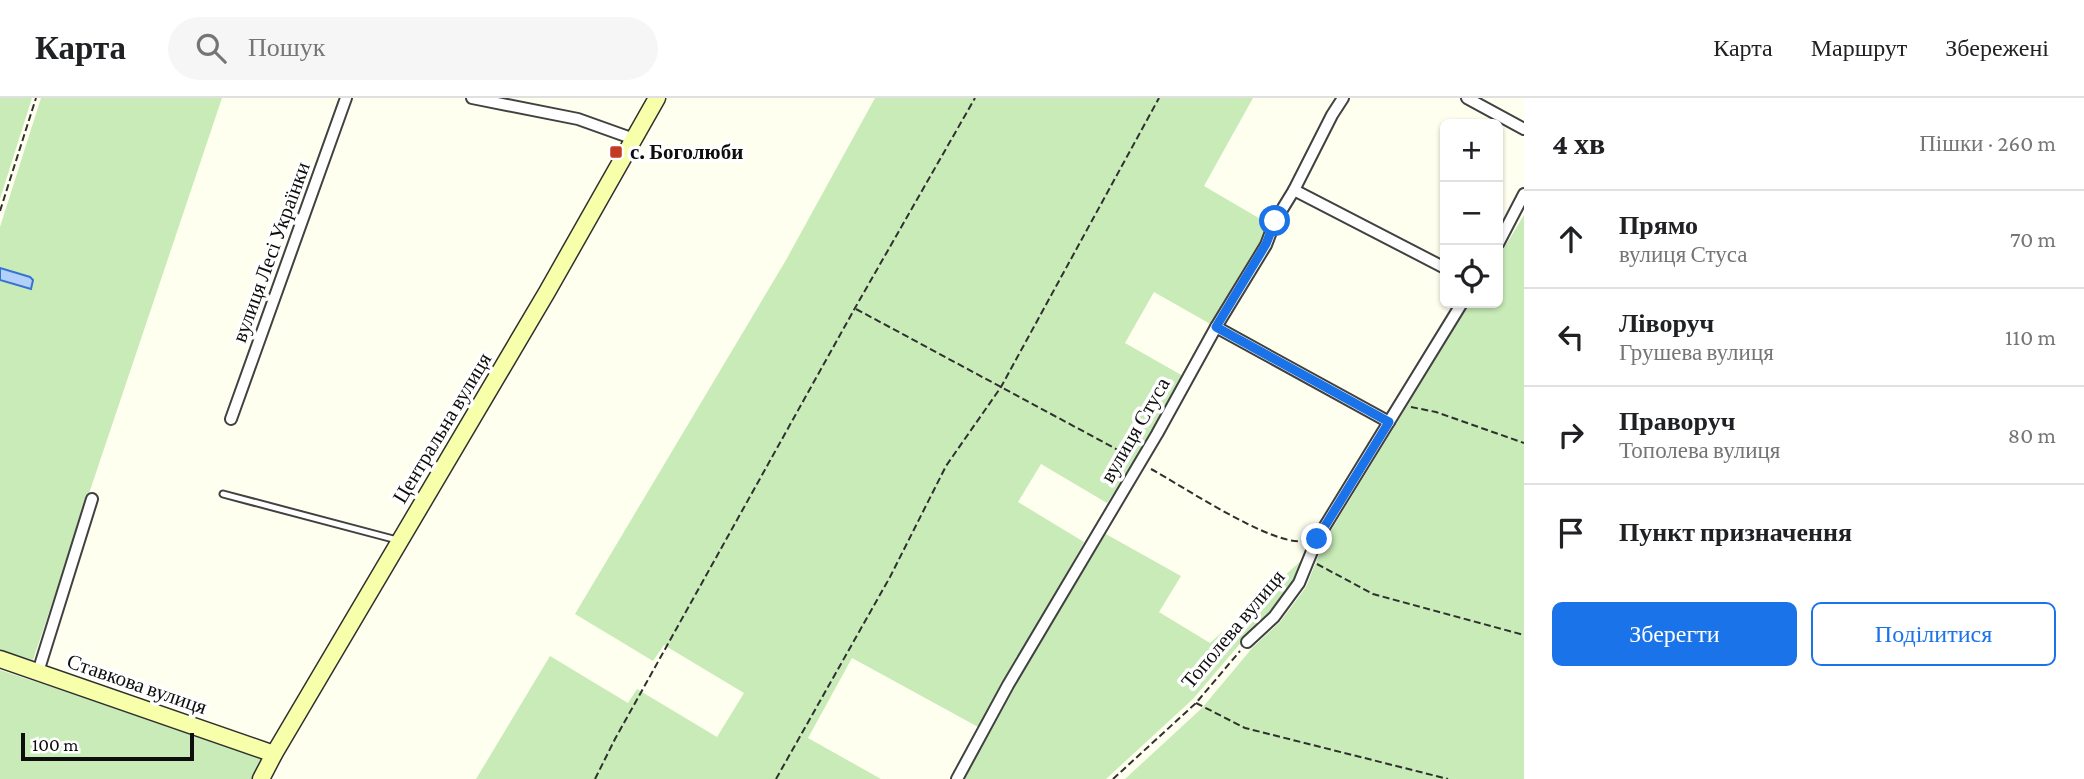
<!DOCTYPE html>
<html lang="uk">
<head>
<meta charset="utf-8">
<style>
	:root { --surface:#fff; --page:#f6f6f6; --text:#202124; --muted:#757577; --line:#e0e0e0; --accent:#1a73e8 }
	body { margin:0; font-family:"Crimson Pro",serif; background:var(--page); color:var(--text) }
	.controls { position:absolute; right:21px; top:21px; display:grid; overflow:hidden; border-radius:10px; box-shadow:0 2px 5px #0004 }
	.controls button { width:63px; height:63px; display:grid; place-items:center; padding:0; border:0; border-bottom:2px solid var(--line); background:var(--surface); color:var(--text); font:35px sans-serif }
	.scale { position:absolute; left:21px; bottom:18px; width:173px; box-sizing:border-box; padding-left:7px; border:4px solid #0e0e0e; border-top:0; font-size:19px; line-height:24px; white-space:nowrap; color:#0e0e0e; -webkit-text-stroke:5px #fff; paint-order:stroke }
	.stop { position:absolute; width:21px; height:21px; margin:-16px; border:5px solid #1a73e8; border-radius:50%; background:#fff }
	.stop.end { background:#1a73e8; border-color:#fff; box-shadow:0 2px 7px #0008 }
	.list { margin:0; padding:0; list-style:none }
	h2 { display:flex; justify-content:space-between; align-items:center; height:91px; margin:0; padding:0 28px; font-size:30px }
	h2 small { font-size:23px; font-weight:400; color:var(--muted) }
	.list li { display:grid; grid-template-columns:46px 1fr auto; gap:21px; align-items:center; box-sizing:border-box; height:98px; padding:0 28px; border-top:2px solid var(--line) }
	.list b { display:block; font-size:26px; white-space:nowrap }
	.list p { margin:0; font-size:23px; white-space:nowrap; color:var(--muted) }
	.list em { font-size:23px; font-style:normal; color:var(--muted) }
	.actions { display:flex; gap:14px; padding:21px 28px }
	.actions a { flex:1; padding:16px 0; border:2px solid var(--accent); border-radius:10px; text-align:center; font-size:24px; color:var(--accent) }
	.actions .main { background:var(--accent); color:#fff }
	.icon { flex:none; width:38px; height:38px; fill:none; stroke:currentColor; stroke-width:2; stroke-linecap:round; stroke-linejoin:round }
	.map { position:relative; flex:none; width:1524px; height:681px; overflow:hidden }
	header { display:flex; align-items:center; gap:42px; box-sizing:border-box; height:98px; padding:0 35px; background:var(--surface); border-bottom:2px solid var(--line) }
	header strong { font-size:33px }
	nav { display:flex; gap:38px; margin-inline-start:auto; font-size:24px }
	.search { width:490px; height:63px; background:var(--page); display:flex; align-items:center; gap:18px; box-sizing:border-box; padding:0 24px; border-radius:38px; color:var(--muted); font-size:26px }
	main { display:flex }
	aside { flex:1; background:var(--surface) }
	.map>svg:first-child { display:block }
	.green { fill:#c8ebb8 }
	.water { fill:#b3d0f8; stroke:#3774d1; stroke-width:2 }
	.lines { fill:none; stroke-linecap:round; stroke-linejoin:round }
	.lane-casing { stroke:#414141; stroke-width:9 }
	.street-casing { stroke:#414141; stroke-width:14 }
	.secondary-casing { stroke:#303030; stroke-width:19 }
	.path { stroke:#303030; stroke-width:2; stroke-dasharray:7 3.5; stroke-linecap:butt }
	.lane { stroke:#fff; stroke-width:5 }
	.street { stroke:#fff; stroke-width:10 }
	.secondary { stroke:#f7ffab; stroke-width:16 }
	.route { stroke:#1a73e8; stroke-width:9 }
	.poi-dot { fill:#c33b22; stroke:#fff; stroke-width:2.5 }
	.labels { text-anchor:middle; stroke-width:7; stroke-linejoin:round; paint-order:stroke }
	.poi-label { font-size:21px; font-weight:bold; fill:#0e0e0e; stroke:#fff; text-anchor:start }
	.street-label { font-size:21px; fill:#0e0e0e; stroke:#fff }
</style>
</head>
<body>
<header>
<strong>Карта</strong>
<div class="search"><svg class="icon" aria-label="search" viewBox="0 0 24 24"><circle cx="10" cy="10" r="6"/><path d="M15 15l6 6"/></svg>Пошук</div>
<nav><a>Карта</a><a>Маршрут</a><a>Збережені</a></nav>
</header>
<main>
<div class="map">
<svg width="1524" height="681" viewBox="0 0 1524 681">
	<rect width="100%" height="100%" fill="#fffff0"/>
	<g class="green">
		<path d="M0,0H32L0,101Z"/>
		<path d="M41,0H222L33,562L0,552V129Z"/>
		<path d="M875,0H1253L1204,88L1269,126L1262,144L1212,227L1154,194L1125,245L1183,278L1136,362L1107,405L1041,366L1018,404L1084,444L980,630L852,560L808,640L881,681H476L550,558L628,605L637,591L717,639L744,595L664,547L653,563L575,516L786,162Z"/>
		<path d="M1524,117V681H1125L1202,610L1253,549L1280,524L1306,489L1324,444L1470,205H1498V160Z"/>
		<path d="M1104,435L1181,478L1159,514L1210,545L1304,460L1295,482L1270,516L1244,541L1193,601L1106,681H963L1013,590Z"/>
		<path d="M0,572L264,659L252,681H0Z"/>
	</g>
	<path class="water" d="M0,170L30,179L33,182L31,191L0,182Z"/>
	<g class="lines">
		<defs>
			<path id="lane" d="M223,396L397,442"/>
			<g id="street">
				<path d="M472,0L578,21L634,41"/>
				<path d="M1467,0L1524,31"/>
				<path d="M1294,92L1445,170"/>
				<path d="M1498,146L1524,96"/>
				<path d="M1216,229L1389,324"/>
				<path d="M231,321L346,0"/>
				<path d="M1247,544L1274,519L1299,485L1317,441L1462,205"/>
				<path d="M38,574L92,401"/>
				<path d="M957,681L1008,587L1157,336L1216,229L1266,147L1275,123L1294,92L1332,17L1343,0"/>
			</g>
			<g id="secondary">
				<path d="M0,561L274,656"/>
				<path d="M261,681L274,656L547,194L657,0"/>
			</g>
		</defs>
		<use href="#lane" class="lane-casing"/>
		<use href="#street" class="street-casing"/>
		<use href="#secondary" class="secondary-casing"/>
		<g class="path">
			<path d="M0,113L36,0"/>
			<path d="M856,211L1131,359"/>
			<path d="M1411,309L1436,314L1524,345"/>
			<path d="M1151,371C1182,388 1271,447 1302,443"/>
			<path d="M1317,466L1373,496L1524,537"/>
			<path d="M1196,605L1245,630L1448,681"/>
			<path d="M595,681L615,641L855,210L975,0"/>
			<path d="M776,681L890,479L946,368L1001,289L1159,0"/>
			<path d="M1113,681L1196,605L1240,553"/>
		</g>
		<use href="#lane" class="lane"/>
		<use href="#street" class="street"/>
		<use href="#secondary" class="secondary"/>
	</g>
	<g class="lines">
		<path class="route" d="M1275,123L1266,146L1216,229L1389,324L1317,441"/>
	</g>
	<rect class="poi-dot" x="609" y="47" width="14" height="14" rx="3.5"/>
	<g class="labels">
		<g class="poi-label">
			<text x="630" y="61">с. Боголюби</text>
		</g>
		<g class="street-label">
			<text transform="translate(271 154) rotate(-70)" y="7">вулиця Лесі Українки</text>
			<text transform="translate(442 330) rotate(-59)" y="7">Центральна вулиця</text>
			<text transform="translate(1135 332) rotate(-60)" y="7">вулиця Стуса</text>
			<text transform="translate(1233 531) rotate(-50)" y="7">Тополева вулиця</text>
			<text transform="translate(137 586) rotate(19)" y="7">Ставкова вулиця</text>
		</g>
	</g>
</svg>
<div class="controls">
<button>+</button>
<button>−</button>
<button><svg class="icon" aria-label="locate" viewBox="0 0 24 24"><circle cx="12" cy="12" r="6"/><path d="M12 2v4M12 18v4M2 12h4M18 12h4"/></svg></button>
</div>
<div class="scale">100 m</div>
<div class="stop" style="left:1275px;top:123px"></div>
<div class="stop end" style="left:1317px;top:441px"></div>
</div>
<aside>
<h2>4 хв<small>Пішки · 260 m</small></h2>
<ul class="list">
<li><svg class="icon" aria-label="ahead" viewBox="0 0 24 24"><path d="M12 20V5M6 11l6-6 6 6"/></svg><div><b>Прямо</b><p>вулиця Стуса</p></div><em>70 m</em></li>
<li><svg class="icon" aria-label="left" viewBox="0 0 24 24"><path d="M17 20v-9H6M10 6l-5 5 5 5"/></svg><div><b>Ліворуч</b><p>Грушева вулиця</p></div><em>110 m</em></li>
<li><svg class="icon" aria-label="right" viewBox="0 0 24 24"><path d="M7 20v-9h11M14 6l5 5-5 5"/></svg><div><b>Праворуч</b><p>Тополева вулиця</p></div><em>80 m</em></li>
<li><svg class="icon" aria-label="arrive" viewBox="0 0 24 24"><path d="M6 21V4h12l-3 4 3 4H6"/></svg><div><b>Пункт призначення</b></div></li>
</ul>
<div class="actions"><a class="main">Зберегти</a><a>Поділитися</a></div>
</aside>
</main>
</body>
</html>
